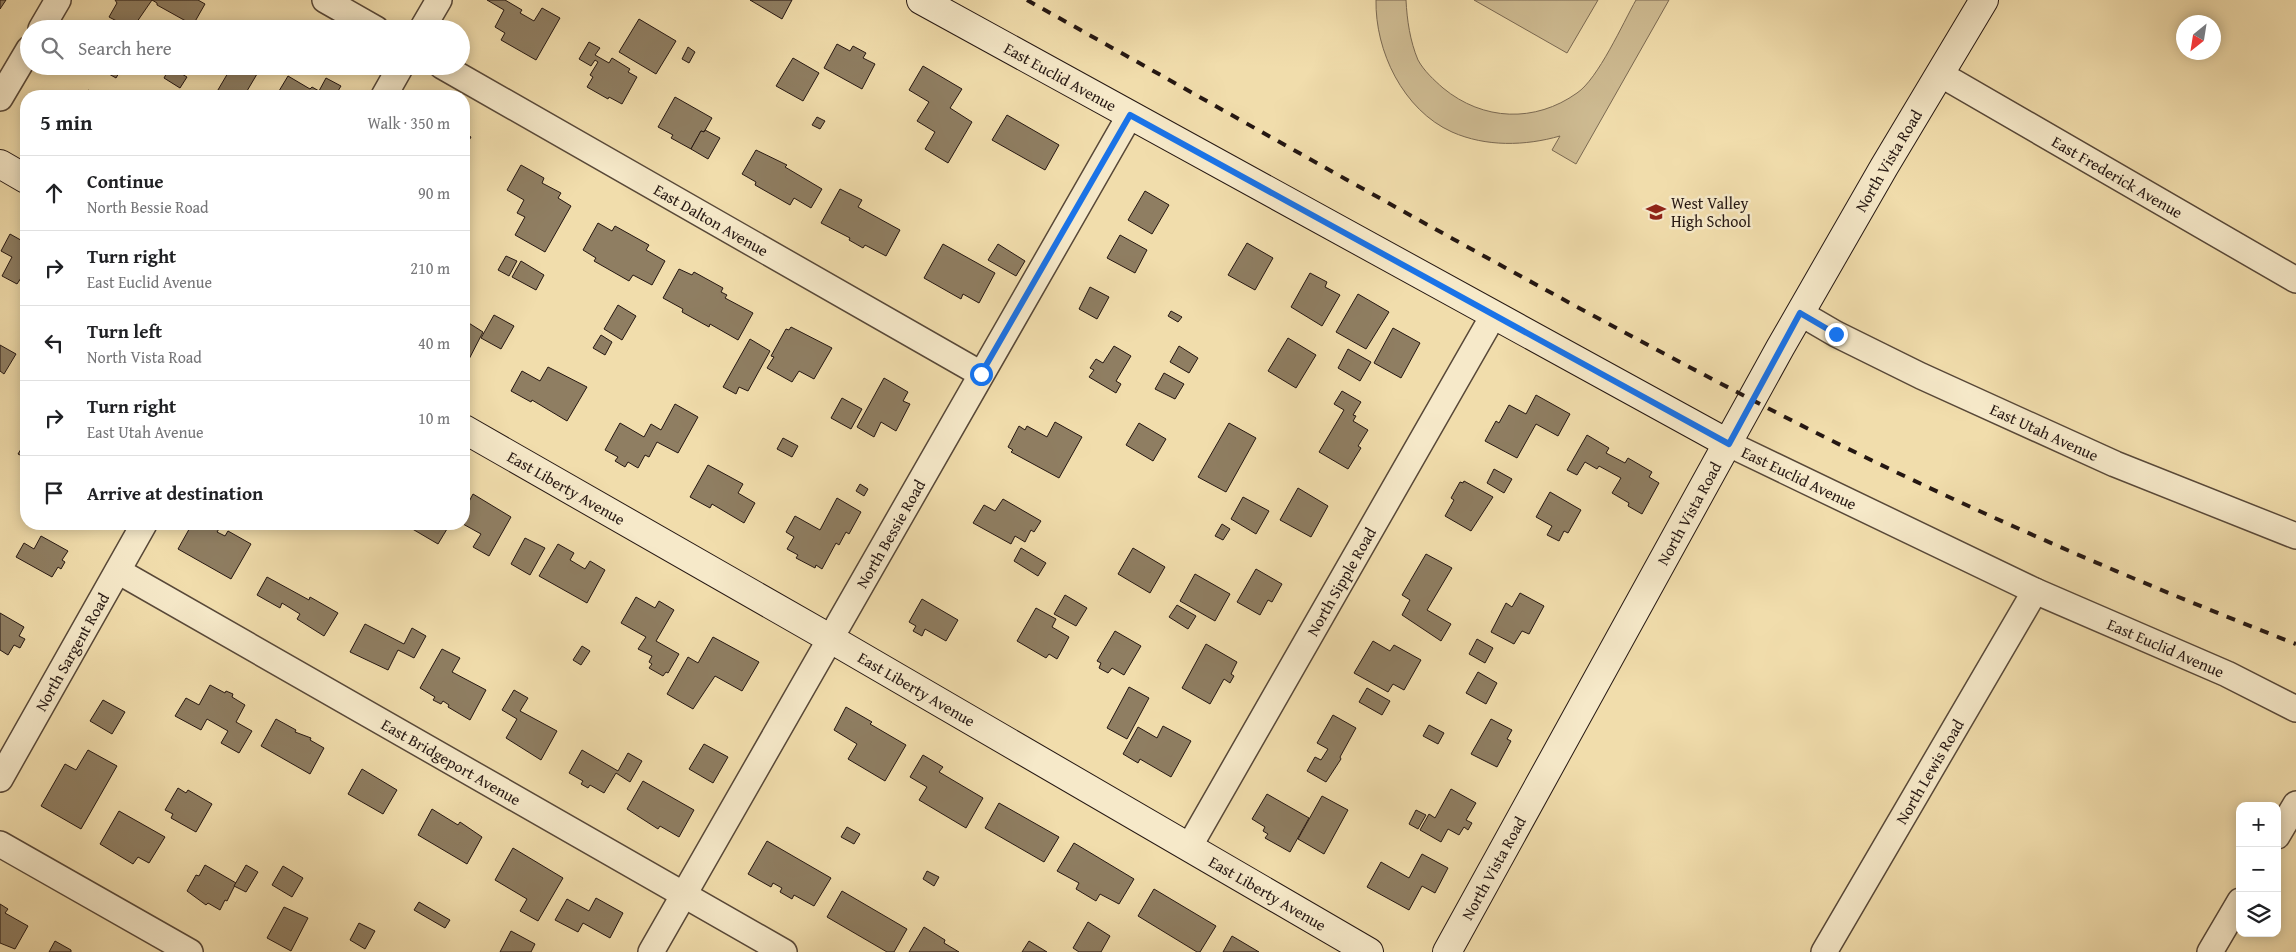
<!DOCTYPE html>
<html lang="en">
<head>
<meta charset="utf-8">
<style>
	:root { --surface:#fff; --page:#f6f6f6; --text:#202124; --muted:#757577; --line:#e0e0e0 }
	body { margin:0; font-family:"Gentium Book Plus",serif; background:var(--page); color:var(--text) }
	.controls { position:absolute; right:15px; bottom:15px; display:grid; overflow:hidden; border-radius:10px; box-shadow:0 2px 12px #0003 }
	.controls button { width:45px; height:45px; display:grid; place-items:center; padding:0; border:0; border-bottom:1px solid var(--line); background:var(--surface); color:var(--text); font:25px sans-serif }
	.compass { position:absolute; left:2176px; top:15px; width:45px; height:45px; border-radius:50%; background:var(--surface); box-shadow:0 2px 12px #0003; rotate:210deg }
	.stop { position:absolute; width:15px; height:15px; margin:-11px; border:4px solid #1a73e8; border-radius:50%; background:#fff }
	.stop.end { background:#1a73e8; border-color:#fff; box-shadow:0 1px 5px #0008 }
	.list { margin:0; padding:0; list-style:none }
	h2 { display:flex; justify-content:space-between; align-items:center; height:65px; margin:0; padding:0 20px; font-size:21px }
	h2 small { font-size:16px; font-weight:400; color:var(--muted) }
	.list li { display:grid; grid-template-columns:32px 1fr auto; gap:15px; align-items:center; box-sizing:border-box; height:75px; padding:0 20px; border-top:1px solid var(--line) }
	.list b { display:block; font-size:19px; white-space:nowrap }
	.list p { margin:0; font-size:16px; white-space:nowrap; color:var(--muted) }
	.list em { font-size:16px; font-style:normal; color:var(--muted) }
	.icon { flex:none; width:28px; height:28px; fill:none; stroke:currentColor; stroke-width:2; stroke-linecap:round; stroke-linejoin:round }
	.map { position:relative; flex:none; width:2296px; height:952px; overflow:hidden }
	.search { position:absolute; background:var(--surface); box-shadow:0 2px 12px #0003; left:20px; top:20px; width:450px; height:55px; display:flex; align-items:center; gap:12px; box-sizing:border-box; padding:0 18px; border-radius:28px; color:var(--muted); font-size:19px }
	.panel { position:absolute; background:var(--surface); box-shadow:0 2px 12px #0003; left:20px; top:90px; width:450px; height:440px; border-radius:20px }
	.map>svg:first-child { display:block }
	.green { fill:#cebb92; stroke:#7a6952 }
	.building { fill:#8f7e62; stroke:#251712 }
	.lines { fill:none; stroke-linecap:round; stroke-linejoin:round }
	.street-casing { stroke:#584838; stroke-width:28 }
	.secondary-casing { stroke:#251712; stroke-width:30 }
	.street { stroke:#f6e9c9; stroke-width:25 }
	.secondary { stroke:#f6e9c9; stroke-width:28 }
	.rail { stroke:#251712; stroke-width:4; stroke-dasharray:9 9; stroke-linecap:butt }
	.route { stroke:#1a73e8; stroke-width:6 }
	.labels { text-anchor:middle; stroke-width:5; stroke-linejoin:round; paint-order:stroke }
	.street-label { font-size:16px; fill:#251712; stroke:#f6e9c9 }
	.poi-label { font-size:16px; fill:#251712; stroke:#f6e9c9; text-anchor:start }
</style>
</head>
<body>
<div class="map">
<svg width="2296" height="952" viewBox="0 0 2296 952">
	<rect width="100%" height="100%" fill="#f1ddac"/>
	<filter id="stains"><feTurbulence type="fractalNoise" baseFrequency=".004" numOctaves="4"/><feColorMatrix values="0 0 0 0 .2 0 0 0 0 .09 0 0 0 0 .02 0 0 0 .5 -.17"/></filter>
	<radialGradient id="worn" r=".72"><stop offset=".6" stop-color="#630" stop-opacity="0"/><stop offset="1" stop-color="#630" stop-opacity=".3"/></radialGradient>
	<g class="green">
		<path d="M1376,0H1406C1407,20 1410,41 1418,60C1424,71 1434,80 1443,88C1483,121 1535,123 1577,93C1598,79 1623,23 1636,0H1669L1576,164L1552,150L1560,136C1525,146 1486,147 1452,132C1403,110 1375,51 1376,0Z"/>
		<path d="M1474,0H1598L1567,53Z"/>
	</g>
	<g class="building">
		<path d="M0,0H6L0,9Z"/>
		<path d="M115,0H152L132,29L109,17L117,3Z"/>
		<path d="M152,0H198L205,4L193,25L157,5V3Z"/>
		<path d="M487,0H505L522,10L520,13L534,21L542,8L560,18L536,60L501,40L505,33L495,27L504,10Z"/>
		<path d="M750,0H792L782,19Z"/>
		<path d="M639,19L676,41L656,74L619,52Z"/>
		<path d="M589,42L600,48L595,55L609,63L612,58L630,69L628,72L637,77L622,104L609,97L608,99L587,87L593,77L590,75L598,62L595,60L591,66L579,59Z"/>
		<path d="M837,44L850,51L853,46L866,53L863,58L875,64L862,89L824,68Z"/>
		<path d="M688,47L695,52L689,63L682,59Z"/>
		<path d="M793,58L819,73L803,101L776,86Z"/>
		<path d="M95,66H123L116,78Z"/>
		<path d="M232,66H264L262,70L260,69L244,96H216L215,95Z"/>
		<path d="M923,66L962,89L950,108L972,122L948,163L925,149L935,132L917,121L929,102L909,90Z"/>
		<path d="M170,67L187,77L180,88L164,78Z"/>
		<path d="M288,76L310,89L312,87L319,91L326,78L341,86L335,96H276Z"/>
		<path d="M88,90L100,96H84Z"/>
		<path d="M675,97L712,118L704,132L701,131L691,149L671,138L673,135L658,127Z"/>
		<path d="M1007,115L1059,145L1045,170L992,140Z"/>
		<path d="M817,117L825,121L820,129L812,125Z"/>
		<path d="M705,130L720,138L708,159L691,149L701,131L704,132Z"/>
		<path d="M464,133L471,137L464,149Z"/>
		<path d="M756,150L787,165L785,167L822,189L811,208L794,198L790,205L755,185L756,182L742,174Z"/>
		<path d="M521,165L544,178L542,183L561,193L558,198L571,206L545,252L515,235L525,217L517,213L524,200L507,190Z"/>
		<path d="M840,189L862,200L858,207L900,230L886,256L865,245L863,248L849,240L850,238L821,223Z"/>
		<path d="M1145,191L1169,205L1152,234L1128,220Z"/>
		<path d="M598,223L612,231L615,226L649,245L646,250L665,261L652,285L633,275L629,281L594,261L596,258L583,250Z"/>
		<path d="M10,234L26,243V281L21,278L17,284L2,276L12,257L1,251Z"/>
		<path d="M1120,235L1147,250L1135,273L1107,258Z"/>
		<path d="M1247,243L1273,258L1255,290L1228,275Z"/>
		<path d="M943,244L995,273L979,303L963,294L961,299L924,278Z"/>
		<path d="M998,244L1025,261L1016,276L988,260Z"/>
		<path d="M506,256L517,261L509,276L498,270Z"/>
		<path d="M521,261L544,275L536,290L512,277Z"/>
		<path d="M679,269L692,275L694,272L723,288L721,292L727,295L725,298L753,313L738,340L710,324L709,327L682,312L683,309L663,298Z"/>
		<path d="M1310,273L1327,282L1325,287L1340,295L1322,326L1291,307Z"/>
		<path d="M1090,287L1109,297L1097,319L1079,309Z"/>
		<path d="M1358,294L1389,312L1366,349L1336,332Z"/>
		<path d="M618,305L636,316L622,340L604,329Z"/>
		<path d="M1171,311L1182,317L1178,322L1168,316Z"/>
		<path d="M494,315L514,326L501,349L481,338Z"/>
		<path d="M464,320L483,332L466,365L464,364Z"/>
		<path d="M791,327L832,348L814,379L799,371L792,382L767,368L774,357L771,356L786,329L789,330Z"/>
		<path d="M1393,328L1420,343L1401,378L1374,363Z"/>
		<path d="M601,335L612,342L605,355L593,348Z"/>
		<path d="M1288,338L1316,355L1296,388L1268,371Z"/>
		<path d="M750,339L770,351L748,391L739,387L736,394L723,387Z"/>
		<path d="M0,345L16,354L4,374L0,371Z"/>
		<path d="M1114,346L1131,356L1116,381L1121,384L1116,393L1089,377L1094,370L1090,368L1096,359L1103,363Z"/>
		<path d="M1179,346L1198,358L1189,373L1170,362Z"/>
		<path d="M1348,349L1371,362L1360,381L1338,368Z"/>
		<path d="M548,367L587,387L567,421L532,400L531,402L511,391L522,371L540,381Z"/>
		<path d="M1164,373L1184,384L1175,399L1155,389Z"/>
		<path d="M884,378L908,392L903,401L910,404L896,431L881,422L874,437L857,427Z"/>
		<path d="M1342,391L1361,402L1353,415L1356,416L1353,421L1368,430L1358,446L1361,448L1348,469L1319,452L1344,410L1334,404Z"/>
		<path d="M1536,395L1570,414L1558,436L1536,424L1517,458L1485,441L1496,421L1499,423L1509,405L1526,414Z"/>
		<path d="M842,398L862,409L851,429L831,418Z"/>
		<path d="M675,404L698,417L678,453L657,442L649,457L645,455L638,468L628,462L625,467L615,461L618,457L605,450L620,423L644,437L651,424L661,430Z"/>
		<path d="M1055,422L1082,437L1059,478L1011,452L1013,450L1008,447L1019,426L1025,430L1027,426L1047,437Z"/>
		<path d="M1139,423L1166,439L1153,461L1126,445Z"/>
		<path d="M1229,423L1256,438L1226,492L1198,477Z"/>
		<path d="M1587,435L1609,448L1606,453L1625,463L1628,458L1652,472L1649,477L1659,483L1642,514L1628,506L1629,503L1612,493L1621,478L1599,466L1597,469L1585,462L1577,475L1567,470Z"/>
		<path d="M783,438L798,446L792,457L777,449Z"/>
		<path d="M26,441V458L18,454Z"/>
		<path d="M708,465L743,484L738,493L755,503L744,523L712,504L710,508L690,497Z"/>
		<path d="M1494,469L1512,479L1504,493L1487,483Z"/>
		<path d="M1464,481L1493,497L1471,531L1445,516L1454,500L1451,498L1460,482L1463,483Z"/>
		<path d="M860,484L868,489L864,496L856,491Z"/>
		<path d="M1298,488L1328,506L1311,537L1280,520Z"/>
		<path d="M1550,492L1581,510L1568,533L1564,531L1559,541L1547,535L1552,526L1536,517Z"/>
		<path d="M473,494L511,517L489,556L473,547L481,534L463,524L464,511Z"/>
		<path d="M1243,497L1269,511L1256,534L1231,519Z"/>
		<path d="M837,498L861,512L849,534L846,532L839,545L836,543L822,569L816,565L815,568L796,558L798,555L787,549L794,537L786,532L795,516L820,530Z"/>
		<path d="M1003,499L1041,521L1034,532L1031,530L1025,542L1015,536L1011,544L973,523L984,505L995,511Z"/>
		<path d="M192,524L198,526L199,524H222L217,532L225,536L228,531L251,544L231,579L178,549Z"/>
		<path d="M411,524H450L438,544L409,527Z"/>
		<path d="M1222,524L1230,529L1223,540L1215,536Z"/>
		<path d="M41,536L68,551L62,560L65,562L61,569L58,567L52,577L16,557L24,543L34,549Z"/>
		<path d="M525,538L545,548L530,575L511,564Z"/>
		<path d="M558,544L574,553L570,560L585,569L590,561L605,570L587,603L539,576Z"/>
		<path d="M1021,548L1046,563L1038,576L1014,561Z"/>
		<path d="M1133,548L1165,567L1150,593L1118,574Z"/>
		<path d="M1426,554L1452,568L1427,610L1451,624L1441,641L1402,615L1410,600L1402,595Z"/>
		<path d="M1256,569L1282,584L1272,602L1268,600L1260,615L1237,602Z"/>
		<path d="M1195,574L1230,594L1215,621L1180,601Z"/>
		<path d="M267,577L309,600L310,597L338,613L324,636L297,619L300,614L282,603L280,608L257,595Z"/>
		<path d="M1520,593L1544,606L1529,634L1522,631L1514,644L1491,632L1506,603L1512,607Z"/>
		<path d="M1065,595L1087,608L1076,626L1054,614Z"/>
		<path d="M636,597L655,608L659,601L674,610L656,641L679,654L668,673L666,672L663,676L649,668L652,664L649,662L652,656L638,649L646,637L621,623Z"/>
		<path d="M922,599L958,620L946,641L925,629L922,636L913,631L916,626L909,622Z"/>
		<path d="M1177,605L1196,616L1188,629L1169,617Z"/>
		<path d="M1036,608L1056,619L1052,627L1069,637L1057,659L1049,654L1046,658L1017,641Z"/>
		<path d="M0,613L24,627L19,636L25,639L20,648L14,645L8,655L0,650Z"/>
		<path d="M365,624L404,644L412,628L426,636L414,658L398,650L388,670L350,652Z"/>
		<path d="M1115,631L1141,646L1124,675L1112,668L1108,673L1099,668L1101,663L1097,661Z"/>
		<path d="M713,637L759,662L742,691L715,676L693,709L667,694L688,657L698,663Z"/>
		<path d="M1477,639L1493,648L1485,663L1469,654Z"/>
		<path d="M1373,641L1390,651L1394,645L1421,660L1404,690L1393,684L1388,692L1354,673Z"/>
		<path d="M1206,644L1237,662L1231,674L1234,676L1230,683L1224,679L1210,704L1182,688Z"/>
		<path d="M582,646L590,651L581,665L573,660Z"/>
		<path d="M442,649L460,658L452,672L486,690L470,720L448,707L449,705L443,701L441,704L433,700L435,697L420,688Z"/>
		<path d="M1478,672L1497,683L1486,704L1466,693Z"/>
		<path d="M210,685L225,693L226,691L233,694L232,697L245,705L236,722L252,731L239,753L221,743L228,731L207,719L201,730L175,716L186,698L199,705Z"/>
		<path d="M1129,687L1149,698L1127,739L1107,728Z"/>
		<path d="M1367,688L1390,701L1382,715L1359,702Z"/>
		<path d="M514,690L528,698L520,711L557,731L541,760L506,738L517,719L502,710Z"/>
		<path d="M103,700L125,712L112,734L90,721Z"/>
		<path d="M846,707L872,722L870,724L906,745L885,781L848,759L857,744L834,730Z"/>
		<path d="M1333,715L1356,728L1340,757L1341,759L1326,782L1307,771L1315,757L1321,760L1328,749L1317,743Z"/>
		<path d="M276,719L296,730L295,732L311,738L310,740L324,748L310,774L261,746Z"/>
		<path d="M1491,719L1512,730L1507,739L1511,741L1497,767L1471,754Z"/>
		<path d="M1429,725L1444,733L1438,744L1423,736Z"/>
		<path d="M1163,726L1191,741L1171,777L1140,759L1138,763L1123,754L1138,727L1157,738Z"/>
		<path d="M704,744L728,757L713,783L689,769Z"/>
		<path d="M88,750L117,766L81,829L41,806L65,764L76,770Z"/>
		<path d="M582,750L618,771L628,753L642,761L630,782L616,773L604,793L590,785L588,788L581,784L583,781L569,773Z"/>
		<path d="M923,755L943,767L939,772L983,798L966,828L919,800L927,787L910,777Z"/>
		<path d="M362,769L397,790L383,814L348,794Z"/>
		<path d="M643,781L694,810L679,837L660,826L658,829L627,809Z"/>
		<path d="M178,788L186,793L188,790L212,804L196,832L171,818L173,814L165,810Z"/>
		<path d="M1451,789L1476,803L1466,820L1472,823L1468,830L1464,827L1459,835L1448,829L1441,842L1420,830L1429,814L1435,818Z"/>
		<path d="M1267,794L1309,818L1290,852L1265,838L1268,834L1263,831L1265,827L1252,819Z"/>
		<path d="M1322,796L1348,810L1324,854L1298,839Z"/>
		<path d="M999,803L1059,837L1044,862L985,828Z"/>
		<path d="M432,809L458,825L460,822L482,837L467,864L418,835Z"/>
		<path d="M1416,810L1426,815L1418,829L1409,824Z"/>
		<path d="M119,811L165,837L149,863L138,857L133,864L100,844Z"/>
		<path d="M847,827L860,834L854,844L841,837Z"/>
		<path d="M767,841L831,878L814,906L794,895L792,899L780,892L782,888L773,883L771,887L748,874Z"/>
		<path d="M1074,843L1134,879L1119,904L1100,894L1096,901L1076,889L1079,883L1057,871Z"/>
		<path d="M513,848L563,878L538,921L520,911L527,899L495,880Z"/>
		<path d="M1422,854L1448,868L1435,893L1422,886L1409,910L1367,887L1381,862L1409,878Z"/>
		<path d="M205,865L236,883L227,901L225,900L220,910L208,903L206,905L187,891L196,875L199,876Z"/>
		<path d="M246,865L258,872L246,892L234,886Z"/>
		<path d="M283,866L303,878L292,897L272,885Z"/>
		<path d="M927,871L939,877L934,886L923,879Z"/>
		<path d="M1154,889L1216,926L1200,952H1197L1138,916Z"/>
		<path d="M842,891L907,929L894,952H887L827,917Z"/>
		<path d="M596,898L623,913L610,938L583,923L578,932L555,920L567,899L589,911Z"/>
		<path d="M419,902L450,920L445,928L414,910Z"/>
		<path d="M0,904L8,909L5,913L28,926L15,949L0,943Z"/>
		<path d="M284,907L308,918L291,951L267,938Z"/>
		<path d="M1088,922L1110,936L1101,952H1079L1073,948Z"/>
		<path d="M359,923L375,931L365,949L350,940Z"/>
		<path d="M924,927L945,940L944,943L959,952H909Z"/>
		<path d="M511,931L535,944L531,952H500Z"/>
		<path d="M1232,936L1259,952H1223Z"/>
		<path d="M55,941L71,950V952H49Z"/>
		<path d="M1029,941L1047,952H1022Z"/>
	</g>
	<g class="lines">
		<defs>
			<g id="street">
				<path d="M325,0L376,29"/>
				<path d="M41,29L58,0"/>
				<path d="M422,29L439,0"/>
				<path id="s1" d="M442,66L981,374"/>
				<path id="s2" d="M1940,74L2296,280"/>
				<path d="M384,96L401,66"/>
				<path d="M0,98L29,49"/>
				<path id="s3" d="M1800,313L1836,334L1921,376L2115,464L2296,536"/>
				<path id="s4" d="M1729,444L2035,591L2227,674L2296,709"/>
				<path id="s5" d="M118,571L784,952"/>
				<path id="s6" d="M0,779L144,524"/>
				<path d="M2277,836L2296,804"/>
				<path d="M0,844L190,952"/>
				<path id="s7" d="M1189,847L1493,316"/>
				<path id="s8" d="M651,952L1130,115"/>
				<path id="s9" d="M1824,952L2035,591"/>
				<path d="M2210,952L2240,901"/>
			</g>
			<g id="secondary">
				<path id="s10" d="M921,0L1729,444"/>
				<path d="M0,164L26,179"/>
				<path id="s11" d="M464,429L831,639L1369,952"/>
				<path id="s12" d="M1447,952L1780,348L1884,167L1984,0"/>
			</g>
		</defs>
		<use href="#street" class="street-casing"/>
		<use href="#secondary" class="secondary-casing"/>
		<use href="#street" class="street"/>
		<use href="#secondary" class="secondary"/>
		<path class="rail" d="M1027,0C1270,136 1513,276 1760,404C1934,495 2114,573 2296,644"/>
	</g>
	<g class="lines">
		<path class="route" d="M981,374L1130,115L1729,444L1800,313L1836,334"/>
	</g>
	<defs>
		<symbol id="school-bare" viewBox="-9 -9 18 18"><path d="M0-5L7-2L0 1L-7-2ZM-4 1L0 2.5L4 1V4Q0 6-4 4Z" fill="#8f2418" stroke="#f6e9c9" stroke-width="2.5" paint-order="stroke"/></symbol>
	</defs>
	<g fill-rule="evenodd">
		<use href="#school-bare" x="1642" y="198" width="28" height="28"/>
	</g>
	<g class="labels">
		<g class="street-label">
			<text dy="6" stroke="none"><textPath href="#s10" startOffset="159">East Euclid Avenue</textPath></text>
			<text dy="6" stroke="none"><textPath href="#s12" startOffset="906">North Vista Road</textPath></text>
			<text dy="6" stroke="none"><textPath href="#s2" startOffset="205">East Frederick Avenue</textPath></text>
			<text dy="6" stroke="none"><textPath href="#s1" startOffset="310">East Dalton Avenue</textPath></text>
			<text dy="6" stroke="none"><textPath href="#s3" startOffset="272">East Utah Avenue</textPath></text>
			<text dy="6" stroke="none"><textPath href="#s4" startOffset="78">East Euclid Avenue</textPath></text>
			<text dy="6" stroke="none"><textPath href="#s11" startOffset="118">East Liberty Avenue</textPath></text>
			<text dy="6" stroke="none"><textPath href="#s12" startOffset="501">North Vista Road</textPath></text>
			<text dy="6" stroke="none"><textPath href="#s8" startOffset="482">North Bessie Road</textPath></text>
			<text dy="6" stroke="none"><textPath href="#s7" startOffset="306">North Sipple Road</textPath></text>
			<text dy="6" stroke="none"><textPath href="#s4" startOffset="482">East Euclid Avenue</textPath></text>
			<text dy="6" stroke="none"><textPath href="#s6" startOffset="146">North Sargent Road</textPath></text>
			<text dy="6" stroke="none"><textPath href="#s11" startOffset="522">East Liberty Avenue</textPath></text>
			<text dy="6" stroke="none"><textPath href="#s5" startOffset="384">East Bridgeport Avenue</textPath></text>
			<text dy="6" stroke="none"><textPath href="#s9" startOffset="209">North Lewis Road</textPath></text>
			<text dy="6" stroke="none"><textPath href="#s12" startOffset="96">North Vista Road</textPath></text>
			<text dy="6" stroke="none"><textPath href="#s11" startOffset="928">East Liberty Avenue</textPath></text>
		</g>
		<g class="poi-label">
			<text x="1671" y="209">West Valley<tspan x="1671" dy="18">High School</tspan></text>
		</g>
	</g>
	<rect width="100%" height="100%" filter="url(#stains)"/>
	<rect width="100%" height="100%" fill="url(#worn)"/>
</svg>
<div class="controls">
<button>+</button>
<button>−</button>
<button><svg class="icon" aria-label="layers" viewBox="0 0 24 24"><path d="M12 4l9 5-9 5-9-5zM3 14l9 5 9-5"/></svg></button>
</div>
<svg class="compass" viewBox="-18 -18 36 36"><path d="M0-13l5 13h-10z" fill="#e53935"/><path d="M0 13l5-13h-10z" fill="#757577"/></svg>
<div class="stop" style="left:981px;top:374px"></div>
<div class="stop end" style="left:1836px;top:334px"></div>
<div class="search"><svg class="icon" aria-label="search" viewBox="0 0 24 24"><circle cx="10" cy="10" r="6"/><path d="M15 15l6 6"/></svg>Search here</div>
<section class="panel">
<h2>5 min<small>Walk · 350 m</small></h2>
<ul class="list">
<li><svg class="icon" aria-label="ahead" viewBox="0 0 24 24"><path d="M12 20V5M6 11l6-6 6 6"/></svg><div><b>Continue</b><p>North Bessie Road</p></div><em>90 m</em></li>
<li><svg class="icon" aria-label="right" viewBox="0 0 24 24"><path d="M7 20v-9h11M14 6l5 5-5 5"/></svg><div><b>Turn right</b><p>East Euclid Avenue</p></div><em>210 m</em></li>
<li><svg class="icon" aria-label="left" viewBox="0 0 24 24"><path d="M17 20v-9H6M10 6l-5 5 5 5"/></svg><div><b>Turn left</b><p>North Vista Road</p></div><em>40 m</em></li>
<li><svg class="icon" aria-label="right" viewBox="0 0 24 24"><path d="M7 20v-9h11M14 6l5 5-5 5"/></svg><div><b>Turn right</b><p>East Utah Avenue</p></div><em>10 m</em></li>
<li><svg class="icon" aria-label="arrive" viewBox="0 0 24 24"><path d="M6 21V4h12l-3 4 3 4H6"/></svg><div><b>Arrive at destination</b></div></li>
</ul>
</section>
</div>
</body>
</html>
